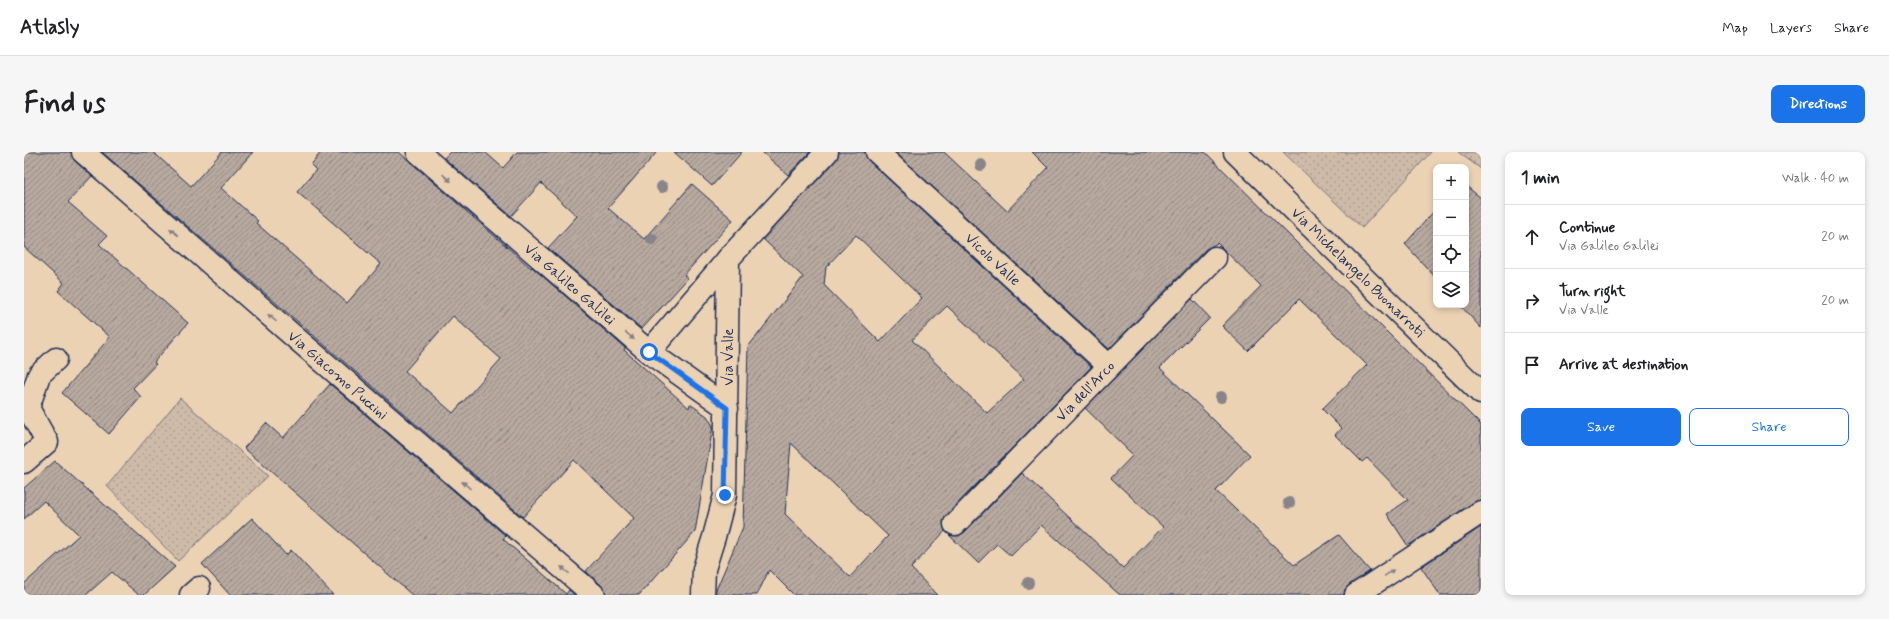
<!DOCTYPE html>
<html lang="en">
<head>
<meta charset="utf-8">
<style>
	:root { --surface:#fff; --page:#f6f6f6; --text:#202124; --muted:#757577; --line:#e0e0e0; --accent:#1a73e8 }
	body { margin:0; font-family:Mynerve,sans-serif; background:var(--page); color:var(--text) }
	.controls { position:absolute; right:12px; top:12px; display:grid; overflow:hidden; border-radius:8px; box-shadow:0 2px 6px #0003 }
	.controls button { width:36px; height:36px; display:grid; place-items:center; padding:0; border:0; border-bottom:1px solid var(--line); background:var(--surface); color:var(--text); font:20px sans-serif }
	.stop { position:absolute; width:12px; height:12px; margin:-9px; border:3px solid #1a73e8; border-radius:50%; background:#fff }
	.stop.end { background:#1a73e8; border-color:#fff; box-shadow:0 1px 4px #0008 }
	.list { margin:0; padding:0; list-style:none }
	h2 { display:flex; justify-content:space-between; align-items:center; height:52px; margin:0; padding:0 16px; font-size:17px }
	h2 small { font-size:13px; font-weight:400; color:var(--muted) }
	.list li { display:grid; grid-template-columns:26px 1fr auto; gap:12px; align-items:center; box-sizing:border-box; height:64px; padding:0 16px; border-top:1px solid var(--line) }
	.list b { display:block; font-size:15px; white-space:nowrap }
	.list p { margin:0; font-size:13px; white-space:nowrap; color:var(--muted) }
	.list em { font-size:13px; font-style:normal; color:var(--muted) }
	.actions { display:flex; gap:8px; padding:12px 16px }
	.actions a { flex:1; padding:9px 0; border:1px solid var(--accent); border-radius:8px; text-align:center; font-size:14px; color:var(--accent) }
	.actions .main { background:var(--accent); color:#fff }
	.icon { flex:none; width:22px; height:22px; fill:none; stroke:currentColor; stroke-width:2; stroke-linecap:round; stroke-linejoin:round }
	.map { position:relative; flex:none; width:1457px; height:443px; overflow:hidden; border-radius:8px }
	header { display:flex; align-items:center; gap:24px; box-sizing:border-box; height:56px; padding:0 20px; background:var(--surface); border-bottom:1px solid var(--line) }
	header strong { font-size:19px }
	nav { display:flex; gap:22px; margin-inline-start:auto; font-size:14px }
	.intro { display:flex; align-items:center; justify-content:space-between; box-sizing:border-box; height:96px; padding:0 24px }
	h1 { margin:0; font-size:28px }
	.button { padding:10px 18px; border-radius:8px; background:var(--accent); color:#fff; font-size:14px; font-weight:700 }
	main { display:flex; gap:24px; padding:0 24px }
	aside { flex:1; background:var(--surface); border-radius:8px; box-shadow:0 2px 6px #0003 }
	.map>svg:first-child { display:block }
	.park { fill:url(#park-dots); stroke:#747482 }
	.building { fill:url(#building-hatch); stroke:#1b2f5e; fill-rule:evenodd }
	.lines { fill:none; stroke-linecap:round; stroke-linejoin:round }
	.minor-casing { stroke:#1b2f5e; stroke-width:25 }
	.tertiary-casing { stroke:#1b2f5e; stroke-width:25 }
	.minor { stroke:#ebd2b3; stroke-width:22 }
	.tertiary { stroke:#ebd2b3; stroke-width:22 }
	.tree { fill:#87848a }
	.oneway { fill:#838088 }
	.route { stroke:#1a73e8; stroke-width:5 }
	.labels { text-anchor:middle; stroke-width:4; stroke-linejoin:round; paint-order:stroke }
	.street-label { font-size:15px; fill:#1b2f5e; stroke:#ebd2b3 }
</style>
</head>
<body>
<header>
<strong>Atlasly</strong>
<nav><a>Map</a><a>Layers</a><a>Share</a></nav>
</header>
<div class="intro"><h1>Find us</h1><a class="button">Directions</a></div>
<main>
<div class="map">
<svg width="1457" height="443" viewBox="0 0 1457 443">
	<defs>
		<pattern id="park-dots" width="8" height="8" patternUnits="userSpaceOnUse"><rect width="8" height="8" fill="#cdbaa7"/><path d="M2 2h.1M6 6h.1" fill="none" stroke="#afa092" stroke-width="1.8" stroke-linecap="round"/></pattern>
		<pattern id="building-hatch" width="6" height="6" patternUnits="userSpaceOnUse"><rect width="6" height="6" fill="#b7a99e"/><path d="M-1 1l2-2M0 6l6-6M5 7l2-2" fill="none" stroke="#948a84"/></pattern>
	</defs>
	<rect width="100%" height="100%" fill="#ebd2b3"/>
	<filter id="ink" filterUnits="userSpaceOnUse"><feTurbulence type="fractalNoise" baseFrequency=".025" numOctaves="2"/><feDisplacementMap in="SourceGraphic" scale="8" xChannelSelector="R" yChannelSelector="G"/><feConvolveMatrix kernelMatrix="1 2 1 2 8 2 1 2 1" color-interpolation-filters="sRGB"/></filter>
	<g filter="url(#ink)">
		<g class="park">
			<path d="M1259,0H1407L1338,76Z"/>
			<path d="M1434,0H1457V17Z"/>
			<path d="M156,246L244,324L154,409L83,334Z"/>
		</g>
		<g class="building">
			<path d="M0,0H47L51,9L68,24L44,50L83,84L75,92L164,171L130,210L132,212L109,236L117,245L85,282L38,241L86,185L34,139L40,131L0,95Z"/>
			<path d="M78,0H129L167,34L198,0H229L197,36L234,69L232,71L323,151L357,112L273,40L292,18L287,13L297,0H375L507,116L508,115L601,196L600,198L665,256L666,252L683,264L689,274L671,380L615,443H582L578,434L562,419L610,366L550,308L499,365ZM429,164L477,207L429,261L381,219Z"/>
			<path d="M426,0H461L479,16L493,0H633L584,56L620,87L668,32L709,68L660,123L664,126L618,177L524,96L553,64L517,31L487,64L420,6Z"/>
			<path d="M650,0H718L688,34Z"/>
			<path d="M738,0H786L764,23Z"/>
			<path d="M815,0H841L845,9L1067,215L922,364L919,369L921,379L887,416L913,443H770L745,418L733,443H692V438L719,375L724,195L779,125L739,87L812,8ZM832,83L898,146L856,190L800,133L802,115ZM923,154L1000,227L963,261L888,188ZM767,291L864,384L826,425L761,362Z"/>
			<path d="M871,0H920L983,59L1024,16L1008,0H1181L1457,273V348L1450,350L1384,394L1363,362L1384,348L1343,306L1338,310L1311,283L1317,276L1298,257L1343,213L1275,147L1224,199L1198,174L1237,134L1193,91L1182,97L1085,197Z"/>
			<path d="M1442,34L1457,46V176L1436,153H1442Z"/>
			<path d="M1412,57V126L1381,92Z"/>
			<path d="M1168,147L1186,166L1136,216L1226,303L1192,339L1270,413L1315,383L1346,419L1325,433L1321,437L1320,443H1096L1017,373L987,404L973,392L954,411L925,383L934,384L940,381L998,321L1099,416L1139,375L1087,326L1109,303L1061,256Z"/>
			<path d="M306,232L482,384L479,387L517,420L542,442L545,438L551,443H388L220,296L242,271L259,286Z"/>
			<path d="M31,309L151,415L120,443H115L88,420L62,443H0V432L55,383L20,349L0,367V336Z"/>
			<path d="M228,366L262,403L267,398L309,443H206L178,412Z"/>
			<path d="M1457,375V443H1416L1397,415Z"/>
		</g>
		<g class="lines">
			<defs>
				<g id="minor">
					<path d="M59,0L266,181L570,443"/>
					<path d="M394,0L625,200L703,256"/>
					<path d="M853,0L1085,214"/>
					<path d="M625,200L704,107"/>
					<path d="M0,310L23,290L4,256L15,223L32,207"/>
					<path d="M931,372L1191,106"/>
					<path d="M167,443L175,436"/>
					<path d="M679,443L680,417L690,385L701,343L704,107L803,0"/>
					<path d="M1332,443L1457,360"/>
				</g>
				<path id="tertiary" d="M1211,0L1457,241"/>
			</defs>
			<use href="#minor" class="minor-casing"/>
			<use href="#tertiary" class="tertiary-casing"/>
			<use href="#minor" class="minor"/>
			<use href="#tertiary" class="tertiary"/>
		</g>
		<g class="tree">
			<circle cx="957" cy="13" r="6"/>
			<circle cx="638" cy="35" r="6"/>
			<circle cx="628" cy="87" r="6"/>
			<circle cx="1197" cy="245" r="6"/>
			<circle cx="1265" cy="351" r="6"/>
			<circle cx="1004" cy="431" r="6"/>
		</g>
		<defs><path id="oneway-solid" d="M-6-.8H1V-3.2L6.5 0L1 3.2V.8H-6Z"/></defs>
		<g class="oneway">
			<use href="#oneway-solid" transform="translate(423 26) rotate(41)"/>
			<use href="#oneway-solid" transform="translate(150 80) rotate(-139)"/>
			<use href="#oneway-solid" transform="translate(248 166) rotate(-139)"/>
			<use href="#oneway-solid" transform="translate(606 184) rotate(41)"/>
			<use href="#oneway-solid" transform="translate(442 333) rotate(-139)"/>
			<use href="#oneway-solid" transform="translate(541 418) rotate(-139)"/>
			<use href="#oneway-solid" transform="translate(1365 421) rotate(-34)"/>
		</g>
	</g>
	<g class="lines" filter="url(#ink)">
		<path class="route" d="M625,200L703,256L701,343"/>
	</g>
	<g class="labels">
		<g class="street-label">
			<text transform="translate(969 107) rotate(43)" y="5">Vicolo Valle</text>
			<text transform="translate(1334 120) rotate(44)" y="5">Via Michelangelo Buonarroti</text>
			<text transform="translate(546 132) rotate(41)" y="5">Via Galileo Galilei</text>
			<text transform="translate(704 205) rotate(-90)" y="5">Via Valle</text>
			<text transform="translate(314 223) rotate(41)" y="5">Via Giacomo Puccini</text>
			<text transform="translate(1061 239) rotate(-46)" y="5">Via dell'Arco</text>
		</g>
	</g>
</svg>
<div class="controls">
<button>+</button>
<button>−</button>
<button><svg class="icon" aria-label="locate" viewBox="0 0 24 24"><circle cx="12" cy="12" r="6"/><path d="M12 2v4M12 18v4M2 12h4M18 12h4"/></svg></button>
<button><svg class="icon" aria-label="layers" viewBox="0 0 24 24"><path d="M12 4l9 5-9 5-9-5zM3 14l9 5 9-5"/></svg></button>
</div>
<div class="stop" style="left:625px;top:200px"></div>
<div class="stop end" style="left:701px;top:343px"></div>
</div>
<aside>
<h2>1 min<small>Walk · 40 m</small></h2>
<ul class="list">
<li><svg class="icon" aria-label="ahead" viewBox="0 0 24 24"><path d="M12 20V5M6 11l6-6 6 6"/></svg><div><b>Continue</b><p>Via Galileo Galilei</p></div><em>20 m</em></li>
<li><svg class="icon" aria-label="right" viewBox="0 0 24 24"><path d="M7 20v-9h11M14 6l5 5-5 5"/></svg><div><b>Turn right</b><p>Via Valle</p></div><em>20 m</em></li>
<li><svg class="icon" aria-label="arrive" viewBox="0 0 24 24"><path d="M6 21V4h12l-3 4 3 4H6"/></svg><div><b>Arrive at destination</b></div></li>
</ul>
<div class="actions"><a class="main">Save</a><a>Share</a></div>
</aside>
</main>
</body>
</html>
